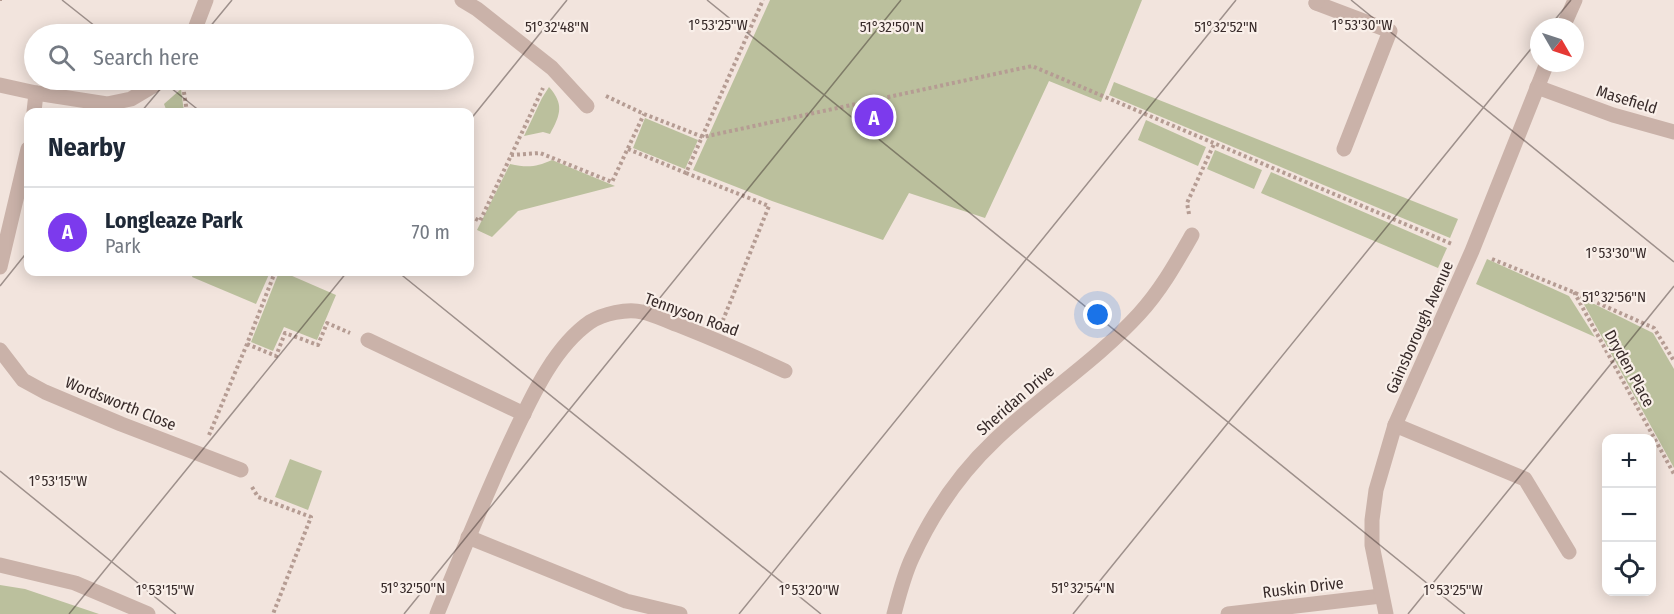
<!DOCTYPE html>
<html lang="en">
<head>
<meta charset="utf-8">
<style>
	:root { --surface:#fff; --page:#f2f2f3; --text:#1f2937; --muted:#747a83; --line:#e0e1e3; --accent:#7c3aed }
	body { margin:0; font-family:"Fira Sans Condensed",sans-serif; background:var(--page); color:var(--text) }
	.controls { position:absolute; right:18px; bottom:18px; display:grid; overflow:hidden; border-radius:12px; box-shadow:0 3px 15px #0003 }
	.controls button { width:54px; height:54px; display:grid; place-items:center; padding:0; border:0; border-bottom:2px solid var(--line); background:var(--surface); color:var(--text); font:30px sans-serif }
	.compass { position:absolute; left:1530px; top:18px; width:54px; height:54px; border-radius:50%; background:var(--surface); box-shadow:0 3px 15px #0003; rotate:129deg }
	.you { position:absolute; left:1098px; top:315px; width:21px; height:21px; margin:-15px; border:4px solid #fff; border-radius:50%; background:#1a73e8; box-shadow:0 0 0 9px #1a73e833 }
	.badge { display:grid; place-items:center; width:39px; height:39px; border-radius:50%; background:var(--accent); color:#fff; font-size:20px; font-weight:700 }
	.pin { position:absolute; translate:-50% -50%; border:3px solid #fff; box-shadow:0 2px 6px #0006 }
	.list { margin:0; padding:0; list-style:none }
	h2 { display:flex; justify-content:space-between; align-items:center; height:78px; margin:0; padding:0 24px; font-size:26px }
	h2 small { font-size:20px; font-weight:400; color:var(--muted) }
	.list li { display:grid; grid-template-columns:39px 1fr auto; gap:18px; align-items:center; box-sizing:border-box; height:90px; padding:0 24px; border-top:2px solid var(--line) }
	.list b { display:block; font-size:22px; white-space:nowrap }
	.list p { margin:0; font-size:20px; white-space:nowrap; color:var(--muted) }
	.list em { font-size:20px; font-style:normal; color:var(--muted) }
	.icon { flex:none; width:33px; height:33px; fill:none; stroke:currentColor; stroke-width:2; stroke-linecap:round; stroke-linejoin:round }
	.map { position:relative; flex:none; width:1674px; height:614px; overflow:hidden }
	.search { position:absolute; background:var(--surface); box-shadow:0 3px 15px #0003; left:24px; top:24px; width:450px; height:66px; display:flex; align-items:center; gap:15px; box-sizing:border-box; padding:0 21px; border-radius:33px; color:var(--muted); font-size:22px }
	.panel { position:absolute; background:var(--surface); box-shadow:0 3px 15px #0003; left:24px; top:108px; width:450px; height:168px; border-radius:12px }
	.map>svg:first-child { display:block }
	.green { fill:#bbc09d }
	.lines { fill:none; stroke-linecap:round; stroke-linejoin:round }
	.path { stroke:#b59c93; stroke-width:4; stroke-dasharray:3 3; stroke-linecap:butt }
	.lane { stroke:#cab2a9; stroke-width:15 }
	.street { stroke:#cab2a9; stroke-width:15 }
	.ticks { fill:none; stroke:#372a29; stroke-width:1.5; stroke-opacity:0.45 }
	.labels { text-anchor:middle; stroke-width:4.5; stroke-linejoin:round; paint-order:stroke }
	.street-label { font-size:16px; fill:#372a29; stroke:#f9efe9 }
	.ticks-label { font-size:15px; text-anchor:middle; fill:#372a29; stroke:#f9efe9; stroke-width:4.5; stroke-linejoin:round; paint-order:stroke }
</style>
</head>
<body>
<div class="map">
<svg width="1674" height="614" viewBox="0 0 1674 614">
	<rect width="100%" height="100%" fill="#f2e4dd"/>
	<g class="green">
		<path d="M770,0H1142L1101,102L1049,81L985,218L909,193L883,240L772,201L693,170Z"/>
		<path d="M1114,82L1458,219L1450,238L1109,95Z"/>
		<path d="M549,87C564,104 561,114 550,134L543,132L524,136L542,98Z"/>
		<path d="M181,89L184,112H167L164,104Z"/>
		<path d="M645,118L698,140L685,169L633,148Z"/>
		<path d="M1146,120L1206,147L1198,166L1138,140Z"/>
		<path d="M1215,150L1262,170L1254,189L1207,169Z"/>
		<path d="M552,160L615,186L518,211L492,237L477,230L510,164C528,168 536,167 552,160Z"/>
		<path d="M1271,172L1447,248L1438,268L1261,193Z"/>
		<path d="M1487,259L1569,296L1595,337L1476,284Z"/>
		<path d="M194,272H270L256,304L192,277Z"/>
		<path d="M279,272H283L336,295L317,340L284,327L273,351L251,342Z"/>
		<path d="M1580,297L1653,333L1674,369V468Z"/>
		<path d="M290,459L322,471L308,510L275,497Z"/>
		<path d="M0,585L25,589L99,614H0Z"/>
	</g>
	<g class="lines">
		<g class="path">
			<path d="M0,1V0"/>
			<path d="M183,86L187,112"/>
			<path d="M606,96L644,114L703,137L1032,66L1452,244"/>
			<path d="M628,149L686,173L763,0"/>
			<path d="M511,155L540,153L612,182L644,114"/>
			<path d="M686,173L769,206L723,320"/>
			<path d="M1189,214L1187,203L1214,144"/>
			<path d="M470,216L480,221L543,88"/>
			<path d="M1492,259L1573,292L1654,328L1674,361"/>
			<path d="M1574,292L1674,474"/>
			<path d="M247,344L276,356L285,333L318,345L327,323L350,333"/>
			<path d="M209,435L247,344L275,272"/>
			<path d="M252,487L258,497L311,517L273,614"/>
		</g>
		<g class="lane">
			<path d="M1316,3L1390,31L1344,149"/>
			<path d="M1395,425L1525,479L1569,552"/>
		</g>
		<g class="street">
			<path d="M462,0L477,9L552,68L587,106"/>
			<path d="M1316,3L1317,0"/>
			<path d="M1563,27L1575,0"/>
			<path d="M193,34L206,0"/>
			<path d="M0,85L36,93L107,104L131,99L163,80"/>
			<path d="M1537,87L1613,115L1674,132"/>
			<path d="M34,112L36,93"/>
			<path d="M0,267L28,149"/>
			<path d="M368,340L524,414"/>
			<path d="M0,350L23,380L45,392L121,424L241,470"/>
			<path d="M468,537L626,601L680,614"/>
			<path d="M0,565L75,583L148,614"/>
			<path d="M437,614C462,553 486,493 514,434C532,396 554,347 590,322C603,314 627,308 642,312C655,314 668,322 681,326C716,340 751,355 785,371"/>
			<path d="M894,614C899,595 904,575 912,558C932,514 960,473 995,440C1041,396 1096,361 1139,314C1161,290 1176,263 1192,235"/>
			<path d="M1228,614L1381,596"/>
			<path d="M1386,614L1372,545V520L1376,490L1395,425L1472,251L1547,63"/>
		</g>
	</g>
	<path class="ticks" d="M62,0L105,34M707,0L1465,614M1351,0L1674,262M1549,27L1571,0M204,34L232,0M161,80L201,112M141,112L168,80M470,120L567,0M398,272L821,614M0,286L28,251M0,471L176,614M69,614L347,272M404,614L901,0M739,614L1236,0M1073,614L1539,39M1408,614L1674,286"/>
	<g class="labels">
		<g class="street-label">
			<text transform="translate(1627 99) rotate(17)" y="6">Masefield</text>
			<text transform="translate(692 314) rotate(20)" y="6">Tennyson Road</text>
			<text transform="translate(1419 327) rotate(-66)" y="6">Gainsborough Avenue</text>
			<text transform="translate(1630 368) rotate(61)" y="6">Dryden Place</text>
			<text transform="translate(1015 400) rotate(-41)" y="6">Sheridan Drive</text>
			<text transform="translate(121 403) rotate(22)" y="6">Wordsworth Close</text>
			<text transform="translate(1303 587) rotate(-7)" y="6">Ruskin Drive</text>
		</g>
	</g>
	<g class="ticks-label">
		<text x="718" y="30">1°53'25"W</text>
		<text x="1362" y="30">1°53'30"W</text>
		<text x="557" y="32">51°32'48"N</text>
		<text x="892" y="32">51°32'50"N</text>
		<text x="1226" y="32">51°32'52"N</text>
		<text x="1616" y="258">1°53'30"W</text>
		<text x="1614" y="302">51°32'56"N</text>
		<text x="58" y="486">1°53'15"W</text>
		<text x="413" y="593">51°32'50"N</text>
		<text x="1083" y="593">51°32'54"N</text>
		<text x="165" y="595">1°53'15"W</text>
		<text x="809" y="595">1°53'20"W</text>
		<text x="1453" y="595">1°53'25"W</text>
	</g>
</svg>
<div class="controls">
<button>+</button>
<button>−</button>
<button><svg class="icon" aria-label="locate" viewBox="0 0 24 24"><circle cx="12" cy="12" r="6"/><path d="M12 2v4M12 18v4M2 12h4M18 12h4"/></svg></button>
</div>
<svg class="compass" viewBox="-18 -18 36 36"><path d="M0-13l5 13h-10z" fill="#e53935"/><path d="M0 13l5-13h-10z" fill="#747a83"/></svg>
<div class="you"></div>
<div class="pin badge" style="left:874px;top:117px">A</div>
<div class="search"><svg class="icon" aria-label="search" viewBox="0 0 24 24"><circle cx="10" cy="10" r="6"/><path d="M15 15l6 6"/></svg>Search here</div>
<section class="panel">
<h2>Nearby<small></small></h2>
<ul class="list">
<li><span class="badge">A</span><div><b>Longleaze Park</b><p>Park</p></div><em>70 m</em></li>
</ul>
</section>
</div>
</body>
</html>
